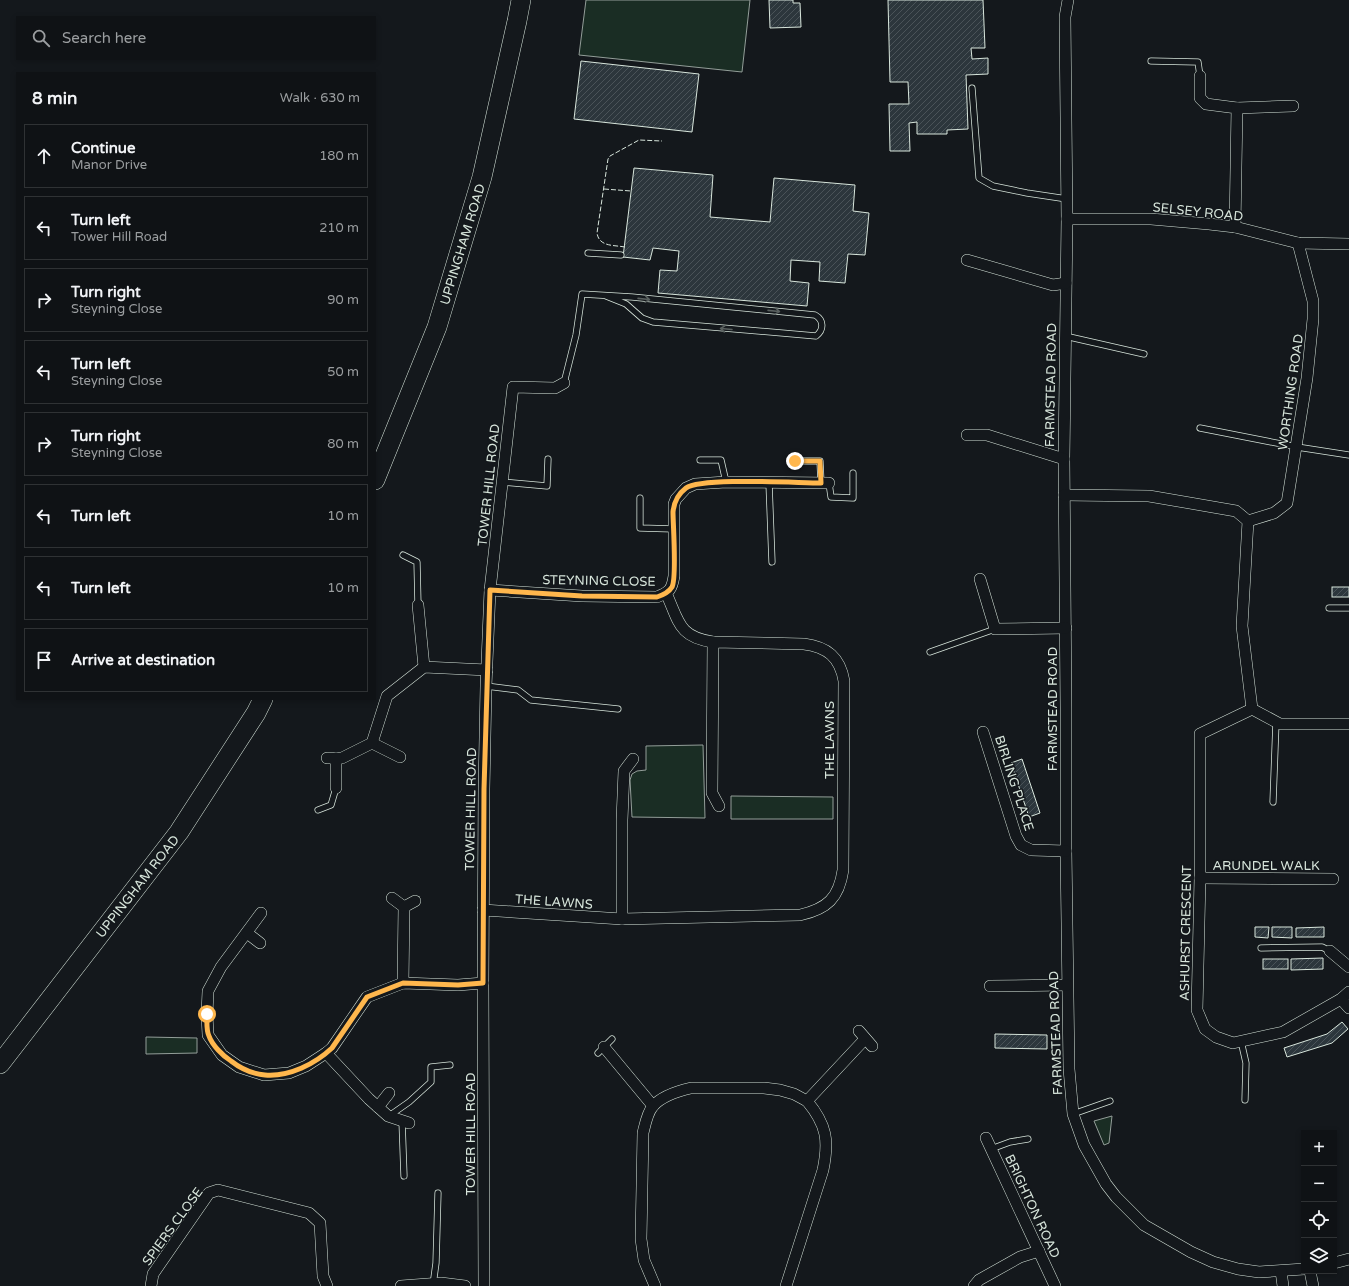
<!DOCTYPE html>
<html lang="en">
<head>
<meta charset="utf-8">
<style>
	:root { --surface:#0f1215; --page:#181b1e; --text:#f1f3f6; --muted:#9b9ea0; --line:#2f3234 }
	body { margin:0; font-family:"Varela Round",sans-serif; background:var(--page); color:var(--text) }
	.controls { position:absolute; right:12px; bottom:12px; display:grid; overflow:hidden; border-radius:0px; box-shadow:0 2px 6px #0003 }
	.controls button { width:36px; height:36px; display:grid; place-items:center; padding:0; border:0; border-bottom:1px solid var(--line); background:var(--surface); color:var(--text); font:20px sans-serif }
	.stop { position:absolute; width:12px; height:12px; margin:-9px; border:3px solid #ffb74d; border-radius:50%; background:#fff }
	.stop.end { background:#ffb74d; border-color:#fff; box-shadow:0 1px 4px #0008 }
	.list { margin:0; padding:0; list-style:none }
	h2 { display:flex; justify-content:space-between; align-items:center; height:52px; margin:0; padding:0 16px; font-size:17px }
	h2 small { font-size:13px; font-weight:400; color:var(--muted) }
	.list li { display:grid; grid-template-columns:26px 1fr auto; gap:12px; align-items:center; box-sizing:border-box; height:64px; margin:0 8px 8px; padding:0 8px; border:1px solid var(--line); border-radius:0px }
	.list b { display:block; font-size:15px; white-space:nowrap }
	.list p { margin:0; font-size:13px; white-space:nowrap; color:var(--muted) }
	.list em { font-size:13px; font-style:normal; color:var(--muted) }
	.icon { flex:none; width:22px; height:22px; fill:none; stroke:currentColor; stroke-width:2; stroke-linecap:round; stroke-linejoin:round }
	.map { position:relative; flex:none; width:1349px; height:1286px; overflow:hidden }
	.search { position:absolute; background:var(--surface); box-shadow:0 2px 6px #0003; left:16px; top:16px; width:360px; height:44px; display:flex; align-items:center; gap:10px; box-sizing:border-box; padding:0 14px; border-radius:0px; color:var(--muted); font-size:15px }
	.panel { position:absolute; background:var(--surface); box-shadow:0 2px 6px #0003; left:16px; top:72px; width:360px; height:628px; border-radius:0px }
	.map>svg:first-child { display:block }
	.grass { fill:#1a2d24; stroke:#939e99 }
	.building { fill:url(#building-hatch); stroke:#d8e6dc }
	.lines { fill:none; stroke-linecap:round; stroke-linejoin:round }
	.service-casing { stroke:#d8e6dc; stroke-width:7 }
	.minor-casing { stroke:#d8e6dc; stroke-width:12 }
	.trunk-casing { stroke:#d8e6dc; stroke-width:20 }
	.service { stroke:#14181c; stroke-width:5.5 }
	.minor { stroke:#14181c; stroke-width:11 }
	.trunk { stroke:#14181c; stroke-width:19 }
	.fence { stroke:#d8e6dc; stroke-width:1; stroke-dasharray:5 2; stroke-linecap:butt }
	.oneway { stroke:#59605f }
	.route { stroke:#ffb74d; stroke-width:5 }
	.labels { text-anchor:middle; stroke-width:3; stroke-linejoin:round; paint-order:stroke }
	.street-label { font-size:13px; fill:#d8e6dc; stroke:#14181c }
</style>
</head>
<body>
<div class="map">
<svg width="1349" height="1286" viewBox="0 0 1349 1286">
	<defs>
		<pattern id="building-hatch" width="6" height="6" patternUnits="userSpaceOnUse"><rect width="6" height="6" fill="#2c363c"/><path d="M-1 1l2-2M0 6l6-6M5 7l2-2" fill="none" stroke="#4a5358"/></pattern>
	</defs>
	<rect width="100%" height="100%" fill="#14181c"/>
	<g class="grass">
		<path d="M586,0H750L742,72L579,55Z"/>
		<path d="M703,745L705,818L632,817L630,780L632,774L637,771L646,770V746Z"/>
		<path d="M731,796L833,797V819H731Z"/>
		<path d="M146,1037L197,1038V1053L146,1054Z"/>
		<path d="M1112,1116L1109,1143L1104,1145L1094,1121Z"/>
	</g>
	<g class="building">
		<path d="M769,0H793V3H800L801,27L770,28Z"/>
		<path d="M888,0H983L985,48H971L972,59L988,58V74L966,75L968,129L947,130V134H917V122L909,123L910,151H890L889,104H909L908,82H890Z"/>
		<path d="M581,61L699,74L692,132L574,119Z"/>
		<path d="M634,168L713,175L710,217L770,222L774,178L855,185L853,211L869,213L865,255L848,254L845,283L819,281L820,262L791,260L790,281L809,283L807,306L658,293L660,270L677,271L679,251L653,248L650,260L623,257Z"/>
		<rect x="1332" y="587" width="17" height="10"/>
		<path d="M1022,759L1040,813L1029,817L1011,763Z"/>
		<path d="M1255,927H1269L1268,938L1255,937Z"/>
		<path d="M1272,927H1292V938L1272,937Z"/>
		<path d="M1324,927V937H1296V928Z"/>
		<path d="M1323,958V969L1291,970V959Z"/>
		<rect x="1263" y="959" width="25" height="10"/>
		<path d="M1342,1022L1348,1029L1332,1043L1287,1057L1284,1048L1327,1034Z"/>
		<path d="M995,1034L1047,1035V1049L995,1048Z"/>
	</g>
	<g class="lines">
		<defs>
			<g id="service">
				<path d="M1151,61L1198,62L1200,76"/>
				<path d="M972,88L979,178L993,186L1027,193L1067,199"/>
				<path d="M588,253L621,255"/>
				<path d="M1065,336L1144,354"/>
				<path d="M564,383L576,335L582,294L632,297L815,315C824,320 824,330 816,336L653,322L642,318L626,304L606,296"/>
				<path d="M1200,428L1297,447L1349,455"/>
				<path d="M700,460H721L726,482"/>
				<path d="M795,461H820L821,483"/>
				<path d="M502,482L547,486L548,459"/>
				<path d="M769,483L772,562"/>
				<path d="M829,483L831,497L853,498V473"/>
				<path d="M640,498V528L674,529"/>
				<path d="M403,555L417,562L418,605"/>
				<path d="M1329,608H1349"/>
				<path d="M930,652L995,629"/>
				<path d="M486,686L518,690L531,700L618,709"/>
				<path d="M1273,802L1276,722"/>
				<path d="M318,810L331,805L336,788"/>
				<path d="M1261,948L1322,947L1330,951"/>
				<path d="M1241,1041L1246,1063L1245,1100"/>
				<path d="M598,1053L612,1039"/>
				<path d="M1073,1114L1110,1101"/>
				<path d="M389,1116L409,1102L431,1082V1067L450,1065"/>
				<path d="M402,1121L404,1176"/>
				<path d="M991,1149L1010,1142L1028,1139"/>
				<path d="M433,1285L436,1263L438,1193"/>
			</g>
			<g id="minor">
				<path d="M1068,0L1065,17L1067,219L1064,459L1066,708V851L1069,1069L1073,1114L1084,1145L1106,1184L1116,1197L1144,1225L1191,1252L1213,1262L1238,1269L1259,1272L1304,1269"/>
				<path d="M1200,76V98L1206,104L1237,108L1235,227"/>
				<path d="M1237,108L1293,106"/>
				<path d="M1067,219H1151L1209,224L1235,227L1298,243L1349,244"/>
				<path d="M967,260L1053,285L1066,283"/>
				<path d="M967,435H987L1064,459"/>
				<path d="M1064,495L1149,496L1236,511L1248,521L1242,626L1252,709L1280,724H1349"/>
				<path d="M1248,521L1274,513L1287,503L1307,378L1313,319V301L1298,243"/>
				<path d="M980,579L995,629L1066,628"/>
				<path d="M490,590L582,596L657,597C670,592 672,589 674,576V504L676,499L686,488L695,484L726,482L829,483"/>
				<path d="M666,593C679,621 678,637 713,642"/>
				<path d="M418,605L424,667"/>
				<path d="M1252,709L1200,734V878L1197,1010L1205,1029L1216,1037L1233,1043L1283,1032L1341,999L1349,992"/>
				<path d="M983,732L1016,836L1021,845L1031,850L1066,851"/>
				<path d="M372,743L400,757"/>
				<path d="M327,758H342L372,743L387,696L424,667L487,670"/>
				<path d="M336,758V788"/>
				<path d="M1200,878L1333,879"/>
				<path d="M392,898L404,907L403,983"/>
				<path d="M404,907L415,901"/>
				<path d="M483,910L622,919L800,915C827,909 839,898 843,870L844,681C840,657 827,647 804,644L713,642L712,793L719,806"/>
				<path d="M261,913L221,967L208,991L207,1014L208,1035L222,1055L239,1067L264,1075L289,1073L306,1066L326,1053L332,1048L367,997L403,983L458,985L483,983"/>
				<path d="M622,919V820L624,771L633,759"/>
				<path d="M247,933L260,943"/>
				<path d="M1330,951L1349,967"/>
				<path d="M990,986L1067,985"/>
				<path d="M1341,999L1349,1008"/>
				<path d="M859,1031L872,1046"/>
				<path d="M604,1047L653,1106"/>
				<path d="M326,1053L369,1099L388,1116L409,1123"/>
				<path d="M378,1107L389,1093"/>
				<path d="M986,1138L1055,1286"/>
				<path d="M1334,1263L1349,1259"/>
				<path d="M1281,1271L1283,1286"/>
				<path d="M1310,1271L1313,1286"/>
				<path d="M151,1286L153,1274L209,1193L218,1190L309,1213L320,1223L323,1276L327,1286"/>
				<path d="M401,1286L441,1283L465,1286"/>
				<path d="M484,1286L483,983L484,789L486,686L490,590L513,387L555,388L564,383"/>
				<path d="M655,1286L644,1260L641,1239L643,1133C645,1125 647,1113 653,1106C662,1096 678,1091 691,1088H764L780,1090L794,1094L807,1101L865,1039"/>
				<path d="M786,1286L823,1170C829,1141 827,1125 807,1101"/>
				<path d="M974,1286L979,1280L1020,1257L1039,1251"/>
			</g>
			<g id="trunk">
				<path d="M375,480L437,327L482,177L517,21L521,0"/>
				<path d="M0,1064L179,832L256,713L263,699"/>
			</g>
		</defs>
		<use href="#service" class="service-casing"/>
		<use href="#minor" class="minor-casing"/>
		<use href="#trunk" class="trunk-casing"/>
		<use href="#service" class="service"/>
		<use href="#minor" class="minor"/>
		<use href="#trunk" class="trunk"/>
		<g class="fence">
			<path d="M604,189L631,191"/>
			<path d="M625,247C614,245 599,247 597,233L608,159L610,156L639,140L662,141"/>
		</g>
	</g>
	<defs><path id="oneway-shaft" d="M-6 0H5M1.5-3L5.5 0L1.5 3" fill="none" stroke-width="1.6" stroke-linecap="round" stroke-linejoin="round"/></defs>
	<g class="oneway">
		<use href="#oneway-shaft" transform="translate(644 299) rotate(6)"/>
		<use href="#oneway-shaft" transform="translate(774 311) rotate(6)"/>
		<use href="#oneway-shaft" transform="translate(726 329) rotate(-175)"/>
	</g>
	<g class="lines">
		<path class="route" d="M207,1014C207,1021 206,1030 209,1036C212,1045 223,1056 231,1061C240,1068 253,1074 265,1075C289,1077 315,1064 332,1048L367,997L403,983L458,985L483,983L484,789L490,590L582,596L657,597C663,595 669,592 672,587C677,578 673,525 673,512C674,502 678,494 686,488C701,477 797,483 821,483L820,461H795"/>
	</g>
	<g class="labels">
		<g class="street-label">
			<text transform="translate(1198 211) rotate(6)" y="5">SELSEY ROAD</text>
			<text transform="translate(462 244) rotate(-73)" y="5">UPPINGHAM ROAD</text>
			<text transform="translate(1050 385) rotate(-89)" y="5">FARMSTEAD ROAD</text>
			<text transform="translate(1290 392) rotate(-82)" y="5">WORTHING ROAD</text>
			<text transform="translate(488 485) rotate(-84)" y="5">TOWER HILL ROAD</text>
			<text transform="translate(599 580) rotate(1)" y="5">STEYNING CLOSE</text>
			<text transform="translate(1052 709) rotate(-90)" y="5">FARMSTEAD ROAD</text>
			<text transform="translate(829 740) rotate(-90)" y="5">THE LAWNS</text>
			<text transform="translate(1015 783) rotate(72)" y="5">BIRLING PLACE</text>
			<text transform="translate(470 809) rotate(-89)" y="5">TOWER HILL ROAD</text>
			<text x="1266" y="870">ARUNDEL WALK</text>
			<text transform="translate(137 886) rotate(-52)" y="5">UPPINGHAM ROAD</text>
			<text transform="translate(554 901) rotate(4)" y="5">THE LAWNS</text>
			<text transform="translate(1185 933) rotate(-89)" y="5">ASHURST CRESCENT</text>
			<text transform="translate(1055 1033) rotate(-92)" y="5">FARMSTEAD ROAD</text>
			<text transform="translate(470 1134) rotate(-90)" y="5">TOWER HILL ROAD</text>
			<text transform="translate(1033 1206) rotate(65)" y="5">BRIGHTON ROAD</text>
			<text transform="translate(172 1226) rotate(-54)" y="5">SPIERS CLOSE</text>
		</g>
	</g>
</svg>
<div class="controls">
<button>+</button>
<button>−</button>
<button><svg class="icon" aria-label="locate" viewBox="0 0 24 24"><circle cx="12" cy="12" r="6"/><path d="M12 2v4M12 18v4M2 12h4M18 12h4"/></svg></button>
<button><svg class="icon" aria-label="layers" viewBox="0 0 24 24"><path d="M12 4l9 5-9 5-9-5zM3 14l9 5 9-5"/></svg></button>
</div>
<div class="stop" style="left:207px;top:1014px"></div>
<div class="stop end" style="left:795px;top:461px"></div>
<div class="search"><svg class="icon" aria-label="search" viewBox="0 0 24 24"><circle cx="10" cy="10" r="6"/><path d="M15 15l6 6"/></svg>Search here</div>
<section class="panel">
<h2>8 min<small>Walk · 630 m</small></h2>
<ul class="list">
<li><svg class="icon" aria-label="ahead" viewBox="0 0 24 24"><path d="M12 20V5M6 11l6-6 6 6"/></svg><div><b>Continue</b><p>Manor Drive</p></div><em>180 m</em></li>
<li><svg class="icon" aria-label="left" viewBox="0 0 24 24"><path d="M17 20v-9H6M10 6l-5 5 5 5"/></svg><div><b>Turn left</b><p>Tower Hill Road</p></div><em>210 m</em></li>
<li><svg class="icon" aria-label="right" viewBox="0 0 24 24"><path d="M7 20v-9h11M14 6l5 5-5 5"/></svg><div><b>Turn right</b><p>Steyning Close</p></div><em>90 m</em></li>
<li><svg class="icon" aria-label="left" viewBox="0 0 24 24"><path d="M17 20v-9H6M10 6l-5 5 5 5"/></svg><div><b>Turn left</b><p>Steyning Close</p></div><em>50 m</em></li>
<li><svg class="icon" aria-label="right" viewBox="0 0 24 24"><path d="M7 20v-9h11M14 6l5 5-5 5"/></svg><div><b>Turn right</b><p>Steyning Close</p></div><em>80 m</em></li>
<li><svg class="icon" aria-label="left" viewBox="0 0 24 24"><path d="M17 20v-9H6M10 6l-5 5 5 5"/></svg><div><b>Turn left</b></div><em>10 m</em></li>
<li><svg class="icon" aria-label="left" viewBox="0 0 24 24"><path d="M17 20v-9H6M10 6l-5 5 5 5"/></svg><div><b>Turn left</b></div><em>10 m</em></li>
<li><svg class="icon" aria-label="arrive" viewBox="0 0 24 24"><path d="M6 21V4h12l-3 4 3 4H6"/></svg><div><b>Arrive at destination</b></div></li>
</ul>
</section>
</div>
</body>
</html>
